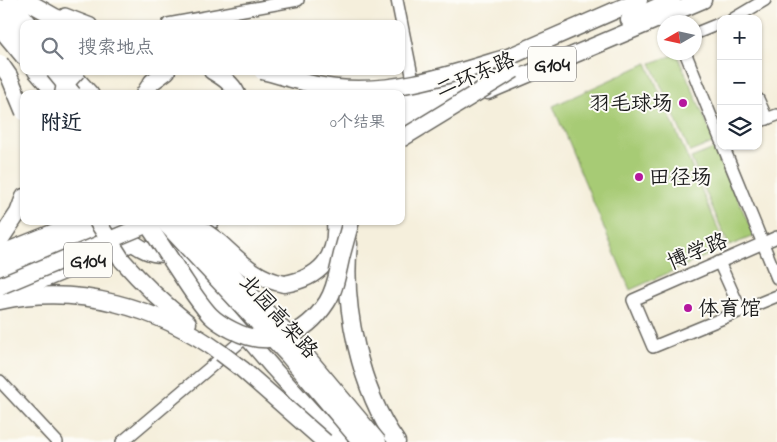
<!DOCTYPE html>
<html lang="zh">
<head>
<meta charset="utf-8">
<style>
	:root { --surface:#fff; --page:#f2f2f3; --text:#1f2937; --muted:#747a83; --line:#e0e1e3 }
	body { margin:0; font-family:"Indie Flower","LXGW WenKai TC",sans-serif; background:var(--page); color:var(--text) }
	.controls { position:absolute; right:15px; top:15px; display:grid; overflow:hidden; border-radius:10px; box-shadow:0 1px 4px #0004 }
	.controls button { width:45px; height:45px; display:grid; place-items:center; padding:0; border:0; border-bottom:1px solid var(--line); background:var(--surface); color:var(--text); font:25px sans-serif }
	.compass { position:absolute; left:657px; top:15px; width:45px; height:45px; border-radius:50%; background:var(--surface); box-shadow:0 1px 4px #0004; rotate:261deg }
	.list { margin:0; padding:0; list-style:none }
	h2 { display:flex; justify-content:space-between; align-items:center; height:65px; margin:0; padding:0 20px; font-size:21px }
	h2 small { font-size:16px; font-weight:400; color:var(--muted) }
	.icon { flex:none; width:28px; height:28px; fill:none; stroke:currentColor; stroke-width:2; stroke-linecap:round; stroke-linejoin:round }
	.map { position:relative; flex:none; width:777px; height:442px; overflow:hidden }
	.search { position:absolute; background:var(--surface); box-shadow:0 1px 4px #0004; left:20px; top:20px; width:385px; height:55px; display:flex; align-items:center; gap:12px; box-sizing:border-box; padding:0 18px; border-radius:10px; color:var(--muted); font-size:19px }
	.panel { position:absolute; background:var(--surface); box-shadow:0 1px 4px #0004; left:20px; top:90px; width:385px; height:135px; border-radius:10px }
	.map>svg:first-child { display:block }
	.green { fill:#a7cb74; stroke:#627448 }
	.lines { fill:none; stroke-linecap:round; stroke-linejoin:round }
	.minor-casing { stroke:#68665f; stroke-width:14 }
	.major-casing { stroke:#68665f; stroke-width:18 }
	.highway-casing { stroke:#68665f; stroke-width:19 }
	.minor { stroke:#fff; stroke-width:11 }
	.major { stroke:#fff; stroke-width:15 }
	.highway { stroke:#fff; stroke-width:16 }
	.highway-bridge-casing { stroke:#68665f; stroke-width:19; stroke-linecap:butt }
	.highway-bridge { stroke:#fff; stroke-width:16 }
	.poi-dot { fill:#b5179e; stroke:#fdfcf7; stroke-width:2 }
	.labels { text-anchor:middle; stroke-width:4; stroke-linejoin:round; paint-order:stroke }
	.shield { fill:#fdfcf7; stroke:#605f5e; stroke-width:1 }
	.shield-label { font-size:20px; font-weight:bold; fill:#1c1c1c }
	.street-label { font-size:21px; fill:#1c1c1c; stroke:#fdfcf7 }
	.poi-label { font-size:21px; fill:#1c1c1c; stroke:#fdfcf7; text-anchor:start }
</style>
</head>
<body>
<div class="map">
<svg width="777" height="442" viewBox="0 0 777 442">
	<rect width="100%" height="100%" fill="#fdfcf7"/>
	<filter id="ink" filterUnits="userSpaceOnUse"><feTurbulence type="fractalNoise" baseFrequency=".02" numOctaves="2"/><feDisplacementMap in="SourceGraphic" scale="10" xChannelSelector="R" yChannelSelector="G"/><feConvolveMatrix kernelMatrix="1 2 1 2 8 2 1 2 1" color-interpolation-filters="sRGB"/></filter>
	<filter id="wash" filterUnits="userSpaceOnUse"><feTurbulence type="fractalNoise" baseFrequency=".0096" numOctaves="4" result="noise"/><feDisplacementMap in="SourceGraphic" scale="20" xChannelSelector="R" yChannelSelector="G"/><feGaussianBlur stdDeviation="1.12" result="paint"/><feColorMatrix in="noise" values="0 0 0 0 0 0 0 0 0 0 0 0 0 0 0 0 0 1.4 0 .05"/><feComposite in="paint" operator="in"/></filter>
	<g filter="url(#wash)">
		<rect width="100%" height="100%" fill="#f5efdc"/>
		<g class="green">
			<path d="M677,54L715,142L690,152L651,63Z"/>
			<path d="M647,63L726,247L630,290L553,106Z"/>
			<path d="M716,148L754,236L729,246L691,158Z"/>
		</g>
	</g>
	<g filter="url(#ink)">
		<g class="lines">
			<defs>
				<g id="minor">
					<path d="M397,0L415,90"/>
					<path d="M65,14L91,24"/>
					<path d="M733,19L765,0"/>
					<path d="M168,24L298,0"/>
					<path d="M694,34L721,23"/>
					<path d="M685,52L721,141"/>
					<path d="M758,99L767,119"/>
					<path d="M758,122L777,115"/>
					<path d="M723,146L777,278"/>
					<path d="M777,237L633,300L653,347L777,296"/>
					<path d="M719,262L741,311"/>
					<path d="M0,381L57,442"/>
					<path d="M122,442L246,337"/>
				</g>
				<g id="major">
					<path d="M10,0L30,24"/>
					<path d="M70,71L91,94"/>
					<path d="M173,252L273,368L340,442"/>
				</g>
				<g id="highway">
					<path d="M25,0L55,17L72,24"/>
					<path d="M0,8L24,35"/>
					<path d="M629,20L672,0"/>
					<path d="M0,28L24,57"/>
					<path d="M497,62L639,0"/>
					<path d="M36,71L56,94"/>
					<path d="M212,71C222,77 232,83 237,94"/>
					<path d="M488,91L703,0"/>
					<path d="M144,94L152,82L167,71"/>
					<path d="M406,103L472,73"/>
					<path d="M406,115L487,81"/>
					<path d="M401,128L427,118"/>
					<path d="M202,225L211,221"/>
					<path d="M126,235C136,248 155,258 172,252C180,250 188,241 195,237"/>
					<path d="M0,240L18,213L24,197"/>
					<path d="M349,244C342,306 360,390 397,442"/>
					<path d="M0,254L82,221"/>
					<path d="M122,260C142,283 164,304 188,323"/>
					<path d="M0,268L117,221"/>
					<path d="M284,284C320,278 338,258 335,221"/>
					<path d="M5,295L132,243"/>
					<path d="M0,301C78,284 158,307 221,353"/>
				</g>
			</defs>
			<use href="#minor" class="minor-casing"/>
			<use href="#major" class="major-casing"/>
			<use href="#highway" class="highway-casing"/>
			<use href="#minor" class="minor"/>
			<use href="#major" class="major"/>
			<use href="#highway" class="highway"/>
			<defs>
				<g id="highway-bridge">
					<path d="M0,63L9,76L24,112"/>
					<path d="M54,71L73,94"/>
					<path d="M262,71C287,77 311,86 337,88C396,94 452,74 508,57"/>
					<path d="M63,94L65,84L77,71"/>
					<path d="M401,139L514,70"/>
					<path d="M97,221L122,260"/>
					<path d="M145,221C157,238 168,255 179,272C189,287 198,302 210,315C217,322 224,326 232,330C270,350 305,336 327,302C336,288 338,270 342,254C345,243 348,232 351,221"/>
					<path d="M163,221L287,354L361,442"/>
					<path d="M183,221L297,345L378,442"/>
					<path d="M198,227C205,232 213,237 220,243C240,261 256,279 284,284"/>
					<path d="M0,286L155,221"/>
					<path d="M221,353L242,369L325,442"/>
				</g>
			</defs>
			<use href="#highway-bridge" class="highway-bridge-casing"/>
			<use href="#highway-bridge" class="highway-bridge"/>
		</g>
	</g>
	<g class="poi-dot">
		<circle cx="683" cy="103" r="5"/>
		<circle cx="639" cy="177" r="5"/>
		<circle cx="688" cy="308" r="5"/>
	</g>
	<g class="labels">
		<g class="shield">
			<rect x="528" y="46.5" width="48" height="35" rx="4"/>
			<rect x="64" y="242.5" width="48" height="35" rx="4"/>
		</g>
		<g class="shield-label">
			<text x="552" y="71">G104</text>
			<text x="88" y="267">G104</text>
		</g>
		<g class="street-label">
			<text transform="translate(475 74) rotate(-23)" y="7">二环东路</text>
			<text transform="translate(697 251) rotate(-23)" y="7">博学路</text>
			<text transform="translate(279 316) rotate(48)" y="7">北园高架路</text>
		</g>
		<g class="poi-label">
			<text x="673" y="110" text-anchor="end">羽毛球场</text>
			<text x="649" y="184">田径场</text>
			<text x="698" y="315">体育馆</text>
		</g>
	</g>
</svg>
<div class="controls">
<button>+</button>
<button>−</button>
<button><svg class="icon" aria-label="layers" viewBox="0 0 24 24"><path d="M12 4l9 5-9 5-9-5zM3 14l9 5 9-5"/></svg></button>
</div>
<svg class="compass" viewBox="-18 -18 36 36"><path d="M0-13l5 13h-10z" fill="#e53935"/><path d="M0 13l5-13h-10z" fill="#747a83"/></svg>
<div class="search"><svg class="icon" aria-label="search" viewBox="0 0 24 24"><circle cx="10" cy="10" r="6"/><path d="M15 15l6 6"/></svg>搜索地点</div>
<section class="panel">
<h2>附近<small>0个结果</small></h2>
<ul class="list">
</ul>
</section>
</div>
</body>
</html>
